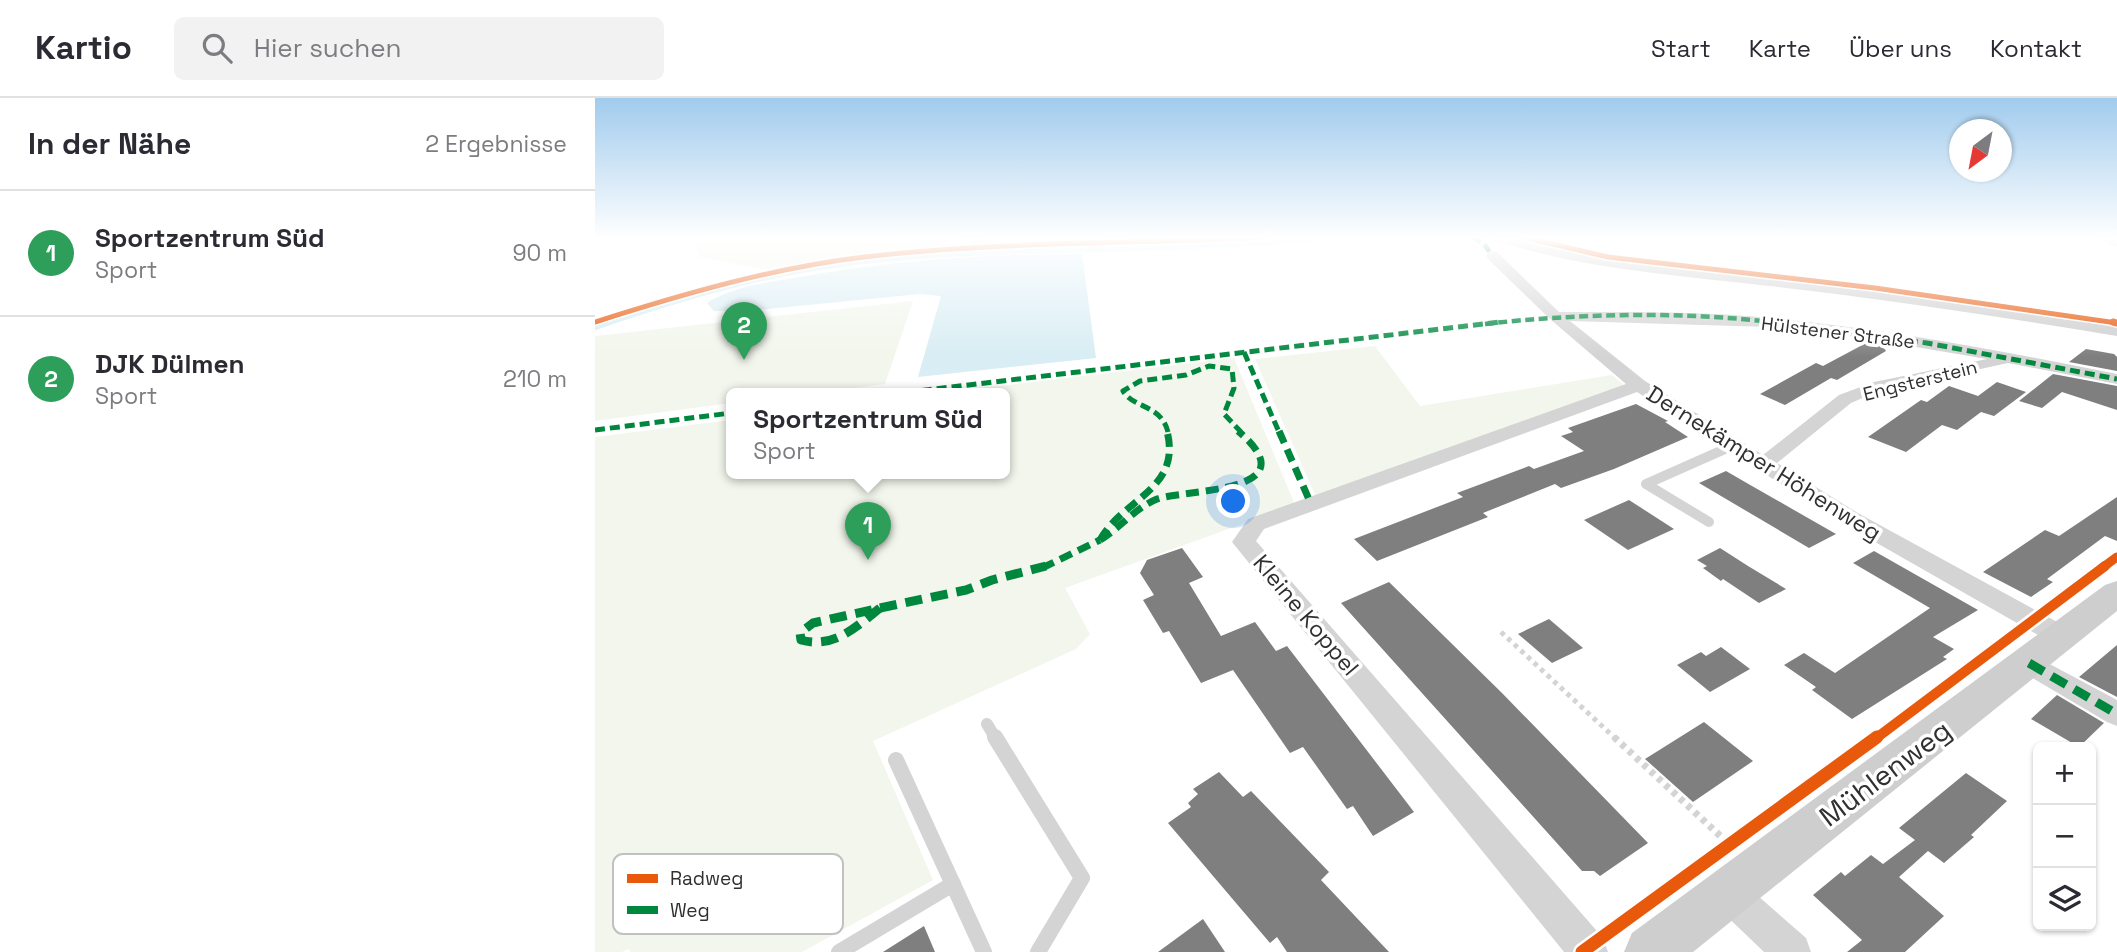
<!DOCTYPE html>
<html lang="de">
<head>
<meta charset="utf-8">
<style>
	:root { --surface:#fff; --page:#f2f2f3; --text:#2b2b33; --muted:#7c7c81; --line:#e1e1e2; --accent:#d93025 }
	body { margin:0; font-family:"Space Grotesk",sans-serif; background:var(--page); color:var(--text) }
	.controls { position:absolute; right:21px; bottom:21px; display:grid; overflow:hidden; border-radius:10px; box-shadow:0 2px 5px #0004 }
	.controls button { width:63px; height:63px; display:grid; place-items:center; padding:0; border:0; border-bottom:2px solid var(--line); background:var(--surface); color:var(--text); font:35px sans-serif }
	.compass { position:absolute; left:1354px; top:21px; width:63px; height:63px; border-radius:50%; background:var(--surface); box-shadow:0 2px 5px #0004; rotate:212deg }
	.you { position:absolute; left:639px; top:404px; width:24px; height:24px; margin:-18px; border:5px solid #fff; border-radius:50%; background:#1a73e8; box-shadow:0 0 0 10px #1a73e833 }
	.badge { display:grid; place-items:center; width:46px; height:46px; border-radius:50%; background:var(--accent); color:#fff; font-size:23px; font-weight:700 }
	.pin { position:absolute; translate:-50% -58px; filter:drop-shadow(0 2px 4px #0008) }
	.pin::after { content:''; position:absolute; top:37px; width:24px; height:21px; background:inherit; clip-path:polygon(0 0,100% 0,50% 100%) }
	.popup { position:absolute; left:131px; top:290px; width:284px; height:91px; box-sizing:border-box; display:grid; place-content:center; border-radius:10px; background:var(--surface); filter:drop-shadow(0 2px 5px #0005); font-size:23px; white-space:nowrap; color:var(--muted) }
	.popup b { font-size:26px; color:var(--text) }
	.popup::after { content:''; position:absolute; left:50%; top:100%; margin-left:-14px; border:14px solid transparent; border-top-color:var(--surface) }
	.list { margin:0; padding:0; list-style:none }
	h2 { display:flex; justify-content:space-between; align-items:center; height:91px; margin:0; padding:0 28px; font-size:30px }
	h2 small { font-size:23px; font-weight:400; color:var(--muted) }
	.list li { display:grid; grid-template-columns:46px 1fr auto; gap:21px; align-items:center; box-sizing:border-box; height:126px; padding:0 28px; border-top:2px solid var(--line) }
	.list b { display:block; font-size:26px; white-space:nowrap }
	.list p { margin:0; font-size:23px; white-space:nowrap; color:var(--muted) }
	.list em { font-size:23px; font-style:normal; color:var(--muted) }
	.icon { flex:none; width:38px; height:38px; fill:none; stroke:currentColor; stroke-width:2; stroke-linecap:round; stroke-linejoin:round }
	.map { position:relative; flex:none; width:1522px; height:854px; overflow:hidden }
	header { display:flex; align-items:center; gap:42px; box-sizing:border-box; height:98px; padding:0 35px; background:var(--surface); border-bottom:2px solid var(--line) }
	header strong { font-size:33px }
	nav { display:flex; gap:38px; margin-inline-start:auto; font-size:24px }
	.search { width:490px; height:63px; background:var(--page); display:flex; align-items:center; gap:18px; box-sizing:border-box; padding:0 24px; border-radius:10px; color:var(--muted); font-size:26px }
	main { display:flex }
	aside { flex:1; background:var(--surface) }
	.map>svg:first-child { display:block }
	.green { fill:#f2f6ec }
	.water { fill:#d8edf4 }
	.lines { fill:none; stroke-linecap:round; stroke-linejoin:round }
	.stream-far1 { stroke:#d8edf4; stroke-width:4.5 }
	.stream { stroke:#d8edf4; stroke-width:5 }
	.building { fill:#7f7f7f }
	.path-far1 { stroke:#d4d4d4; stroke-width:5; stroke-dasharray:4.5 4.5; stroke-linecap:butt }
	.path { stroke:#d4d4d4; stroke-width:7; stroke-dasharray:5 5; stroke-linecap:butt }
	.lane-far3 { stroke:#d4d4d4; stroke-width:6 }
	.lane-far2 { stroke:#d4d4d4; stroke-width:10 }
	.lane-far1 { stroke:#d4d4d4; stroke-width:12 }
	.lane { stroke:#d4d4d4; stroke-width:16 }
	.street { fill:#d4d4d4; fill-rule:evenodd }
	.secondary { fill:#cecece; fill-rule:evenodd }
	.quiet-far3 { stroke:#00873e; stroke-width:4.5; stroke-dasharray:9 4.5; stroke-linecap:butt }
	.quiet-far2 { stroke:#00873e; stroke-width:5; stroke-dasharray:10 5; stroke-linecap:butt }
	.quiet-far1 { stroke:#00873e; stroke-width:7; stroke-dasharray:13 7; stroke-linecap:butt }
	.quiet { stroke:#00873e; stroke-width:9; stroke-dasharray:17 9; stroke-linecap:butt }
	.cycleway-far4-casing { stroke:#fff; stroke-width:8 }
	.cycleway-far3-casing { stroke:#fff; stroke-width:10 }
	.cycleway-far2-casing { stroke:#fff; stroke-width:13 }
	.cycleway-far1-casing { stroke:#fff; stroke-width:15 }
	.cycleway-casing { stroke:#fff; stroke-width:18 }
	.cycleway-far4 { stroke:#e8590c; stroke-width:5 }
	.cycleway-far3 { stroke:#e8590c; stroke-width:7 }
	.cycleway-far2 { stroke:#e8590c; stroke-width:9 }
	.cycleway-far1 { stroke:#e8590c; stroke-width:10 }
	.cycleway { stroke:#e8590c; stroke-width:13 }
	.labels { text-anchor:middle; stroke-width:7; stroke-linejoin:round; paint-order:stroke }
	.far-street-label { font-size:19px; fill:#303030; stroke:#fff }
	.street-label { font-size:23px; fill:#303030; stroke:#fff }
	.near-street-label { font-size:28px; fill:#303030; stroke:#fff }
	.key { fill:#fff; stroke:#c1c1c1; stroke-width:2 }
	.key-label { font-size:19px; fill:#303030 }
</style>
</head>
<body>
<header>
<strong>Kartio</strong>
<div class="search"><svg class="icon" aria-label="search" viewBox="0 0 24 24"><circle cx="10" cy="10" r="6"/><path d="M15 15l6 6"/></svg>Hier suchen</div>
<nav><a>Start</a><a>Karte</a><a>Über uns</a><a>Kontakt</a></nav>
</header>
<main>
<aside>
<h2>In der Nähe<small>2 Ergebnisse</small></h2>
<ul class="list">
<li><span class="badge" style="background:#2e9e5b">1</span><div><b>Sportzentrum Süd</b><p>Sport</p></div><em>90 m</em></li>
<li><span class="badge" style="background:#2e9e5b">2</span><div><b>DJK Dülmen</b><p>Sport</p></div><em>210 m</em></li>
</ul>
</aside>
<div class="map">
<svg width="1522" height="854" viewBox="0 0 1522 854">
	<rect width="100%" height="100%" fill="#fff"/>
	<g class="green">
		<path d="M115,139H214L222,142L355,139L381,148L297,152L167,171L104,159L100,148Z"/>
		<path d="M318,203L290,286L212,296H136V305L0,323V238Z"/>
		<path d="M780,248L825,308L1017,277L1029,287L721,399L660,261Z"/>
		<path d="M639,260L700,407L470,490L495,536L481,551L278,643L338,782L207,854H35L34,851L27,854H0V339L136,322V376H410V296H338Z"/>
	</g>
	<path class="water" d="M487,156L501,260L323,279L346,198L325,196L152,213H119L112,205C138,188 169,185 199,180C294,162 391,156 487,156Z"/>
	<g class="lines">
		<path class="stream-far1" d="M11,226C83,202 156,180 231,169C331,154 431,154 532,151C608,149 683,144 759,139"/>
		<path class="stream" d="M0,230L16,224"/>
	</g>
	<g class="building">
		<path d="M1273,244L1286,246L1291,253L1242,282L1236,280L1190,307L1165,296L1221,265L1228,268Z"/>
		<path d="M1491,251L1519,256L1522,259V273L1474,264Z"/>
		<path d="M1458,276L1522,288V312L1467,294L1447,310L1424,303Z"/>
		<path d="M1402,284L1431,294L1399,318L1386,314L1362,332L1347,327L1311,354L1273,339L1326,302L1332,304L1354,288L1383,298Z"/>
		<path d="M1041,306L1073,323L1070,324L1093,339L1019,371L966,390L960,386L888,415L893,419L782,463L759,441L868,399L862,395L934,368L939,371L989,353L966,338L978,334L973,330Z"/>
		<path d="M1131,373L1150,384L1241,436L1214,450L1104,385Z"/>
		<path d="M1522,399V443L1510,438L1452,481L1458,484L1436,499L1388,474L1450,432L1464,438Z"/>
		<path d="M1034,402L1079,431L1033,452L989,422Z"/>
		<path d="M587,450L608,479L594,485L626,538L660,524L681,553L692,548L819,714L778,738L758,708L752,711L708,649L695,655L638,572L606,585L574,533L568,535L548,502L559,497L545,475L552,462Z"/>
		<path d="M1125,450L1153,468L1191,491L1164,505L1128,481L1126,483L1108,470L1112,468L1102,462Z"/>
		<path d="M1279,453L1383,512L1338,539L1359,551L1348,559L1352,561L1257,621L1217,592L1221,589L1189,567L1209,555L1240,575L1335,510L1258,465Z"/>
		<path d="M794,484L908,596L1053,745L1005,778L999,773H987L746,505Z"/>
		<path d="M954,521L988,550L957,565L923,536Z"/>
		<path d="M1522,547V599L1484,579Z"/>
		<path d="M1126,549L1155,571L1115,594L1082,567L1106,554L1111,558Z"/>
		<path d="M1462,597L1509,625L1484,649L1436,621Z"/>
		<path d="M1109,624L1158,663L1098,704L1050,661Z"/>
		<path d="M624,674L648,699L656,693L734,774L726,782L794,854H692L682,839L675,845L573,725L596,709L593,705L603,696L598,691Z"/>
		<path d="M1371,675L1412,703L1376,737L1379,739L1349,765L1333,753L1304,779L1349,818L1310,854H1252L1267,842L1218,797L1246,774L1250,778L1276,757L1288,766L1320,742L1304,730Z"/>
		<path d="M608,821L630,854H563Z"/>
		<path d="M329,828L340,854H288Z"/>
	</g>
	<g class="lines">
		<path class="path-far1" d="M906,534L1021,641"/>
		<path class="path" d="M1019,639L1136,748"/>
		<g class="lane-far3">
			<path d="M368,139L400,149"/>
			<path d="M1505,139L1522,146"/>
		</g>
		<path class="lane-far2" d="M1114,424L1051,386L1139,347"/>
		<path class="lane-far1" d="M392,626L401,641"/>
		<g class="lane">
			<path d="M400,639L487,780L443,854"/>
			<path d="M301,662L389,854"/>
			<path d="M244,854L358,786"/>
		</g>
		<g class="street">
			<path d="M897,153L902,154L964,214C1035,214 1106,213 1176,220C1293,231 1407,253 1522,276V286L1413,265L1284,293L1256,305L1182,365L1261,414L1475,531L1479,538L1475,545L1466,547L1457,545L1245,424L1042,294L669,431L661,443L1008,840L1013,854H969L637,444L653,421L1031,286L955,221L892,160L891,157ZM975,223L1174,229L1262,239L1392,261L1279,284L1244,297L1168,357L1050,283Z"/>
			<path d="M1434,555L1522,602V628L1512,624L1424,572L1420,565L1424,558Z"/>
			<path d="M1133,778L1146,783L1211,840L1216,854H1169L1120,807L1115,795L1120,783Z"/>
		</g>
		<g class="secondary">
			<path d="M900,139H926L973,152L1040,163L1262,187L1522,226V238C1407,219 1291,201 1174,188C1082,177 991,172 902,143Z"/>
			<path d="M1522,483V513L1098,854H1029L1037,835L1510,487Z"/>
		</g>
		<g class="quiet-far3">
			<path d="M878,139L889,146L897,157"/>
			<path d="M890,226C985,215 1097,213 1192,226"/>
		</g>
		<g class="quiet-far2">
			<path d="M1179,224L1332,245L1522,281"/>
			<path d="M649,254L684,334"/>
			<path d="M297,296L905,224"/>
			<path d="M0,332L136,315"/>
			<path d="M573,334C566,306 539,311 528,293L545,283L591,277L614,268L637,271L639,290L629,316L646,334"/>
		</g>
		<g class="quiet-far1">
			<path d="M684,333L716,406"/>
			<path d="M505,442C528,400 587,392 572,333"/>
			<path d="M505,442C525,430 540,410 562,401C589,391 718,396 643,333"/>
			<path d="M447,470L505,442"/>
		</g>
		<g class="quiet">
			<path d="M285,510C261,529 239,551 206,542L205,535L218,525Z"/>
			<path d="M285,510L371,492L397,482L451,468"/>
			<path d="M1434,565L1522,616"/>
		</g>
		<defs>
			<g id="cycleway-far4">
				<path d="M927,139L1013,159L1280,190L1522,225"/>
				<path d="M0,224C88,196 177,170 269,159C403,143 539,146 673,139"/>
			</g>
			<path id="cycleway-far3" d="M1518,224L1522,225"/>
			<path id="cycleway-far2" d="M1507,470L1522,459"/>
			<path id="cycleway-far1" d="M1280,641L1510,468"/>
			<path id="cycleway" d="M987,854L1282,639"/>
		</defs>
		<use href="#cycleway-far4" class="cycleway-far4-casing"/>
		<use href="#cycleway-far3" class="cycleway-far3-casing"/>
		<use href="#cycleway-far2" class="cycleway-far2-casing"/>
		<use href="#cycleway-far1" class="cycleway-far1-casing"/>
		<use href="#cycleway" class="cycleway-casing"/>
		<use href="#cycleway-far4" class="cycleway-far4"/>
		<use href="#cycleway-far3" class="cycleway-far3"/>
		<use href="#cycleway-far2" class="cycleway-far2"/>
		<use href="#cycleway-far1" class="cycleway-far1"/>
		<use href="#cycleway" class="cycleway"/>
	</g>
	<linearGradient id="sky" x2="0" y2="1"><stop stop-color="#a1cbed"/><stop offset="0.54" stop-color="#fff"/><stop offset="1" stop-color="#fff" stop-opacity="0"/></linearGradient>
	<rect width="1522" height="259" fill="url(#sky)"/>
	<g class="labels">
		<g class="far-street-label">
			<text transform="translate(1243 234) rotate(7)" y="7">Hülstener Straße</text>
			<text transform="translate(1325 282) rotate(-14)" y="7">Engsterstein</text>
		</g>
		<g class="street-label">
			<text transform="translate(1169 365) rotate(32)" y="8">Dernekämper Höhenweg</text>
			<text transform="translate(711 517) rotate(50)" y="8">Kleine Koppel</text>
		</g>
		<g class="near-street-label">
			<text transform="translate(1290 675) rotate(-37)" y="10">Mühlenweg</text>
		</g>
	</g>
	<rect x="18" y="756" width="230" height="80" rx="10" class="key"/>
	<rect x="32" y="776" width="31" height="9" fill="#e8590c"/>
	<rect x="32" y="808" width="31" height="8" fill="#00873e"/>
	<g class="key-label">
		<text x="75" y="787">Radweg</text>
		<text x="75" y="819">Weg</text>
	</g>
</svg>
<div class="controls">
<button>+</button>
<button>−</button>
<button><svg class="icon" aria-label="layers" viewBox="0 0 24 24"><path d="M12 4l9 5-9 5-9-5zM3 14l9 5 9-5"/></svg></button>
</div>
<svg class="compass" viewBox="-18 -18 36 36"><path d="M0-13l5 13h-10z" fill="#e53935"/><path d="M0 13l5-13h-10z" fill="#7c7c81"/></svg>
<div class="you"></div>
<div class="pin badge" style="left:273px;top:462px;background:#2e9e5b">1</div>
<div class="popup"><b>Sportzentrum Süd</b>Sport</div>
<div class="pin badge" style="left:149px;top:262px;background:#2e9e5b">2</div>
</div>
</main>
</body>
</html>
